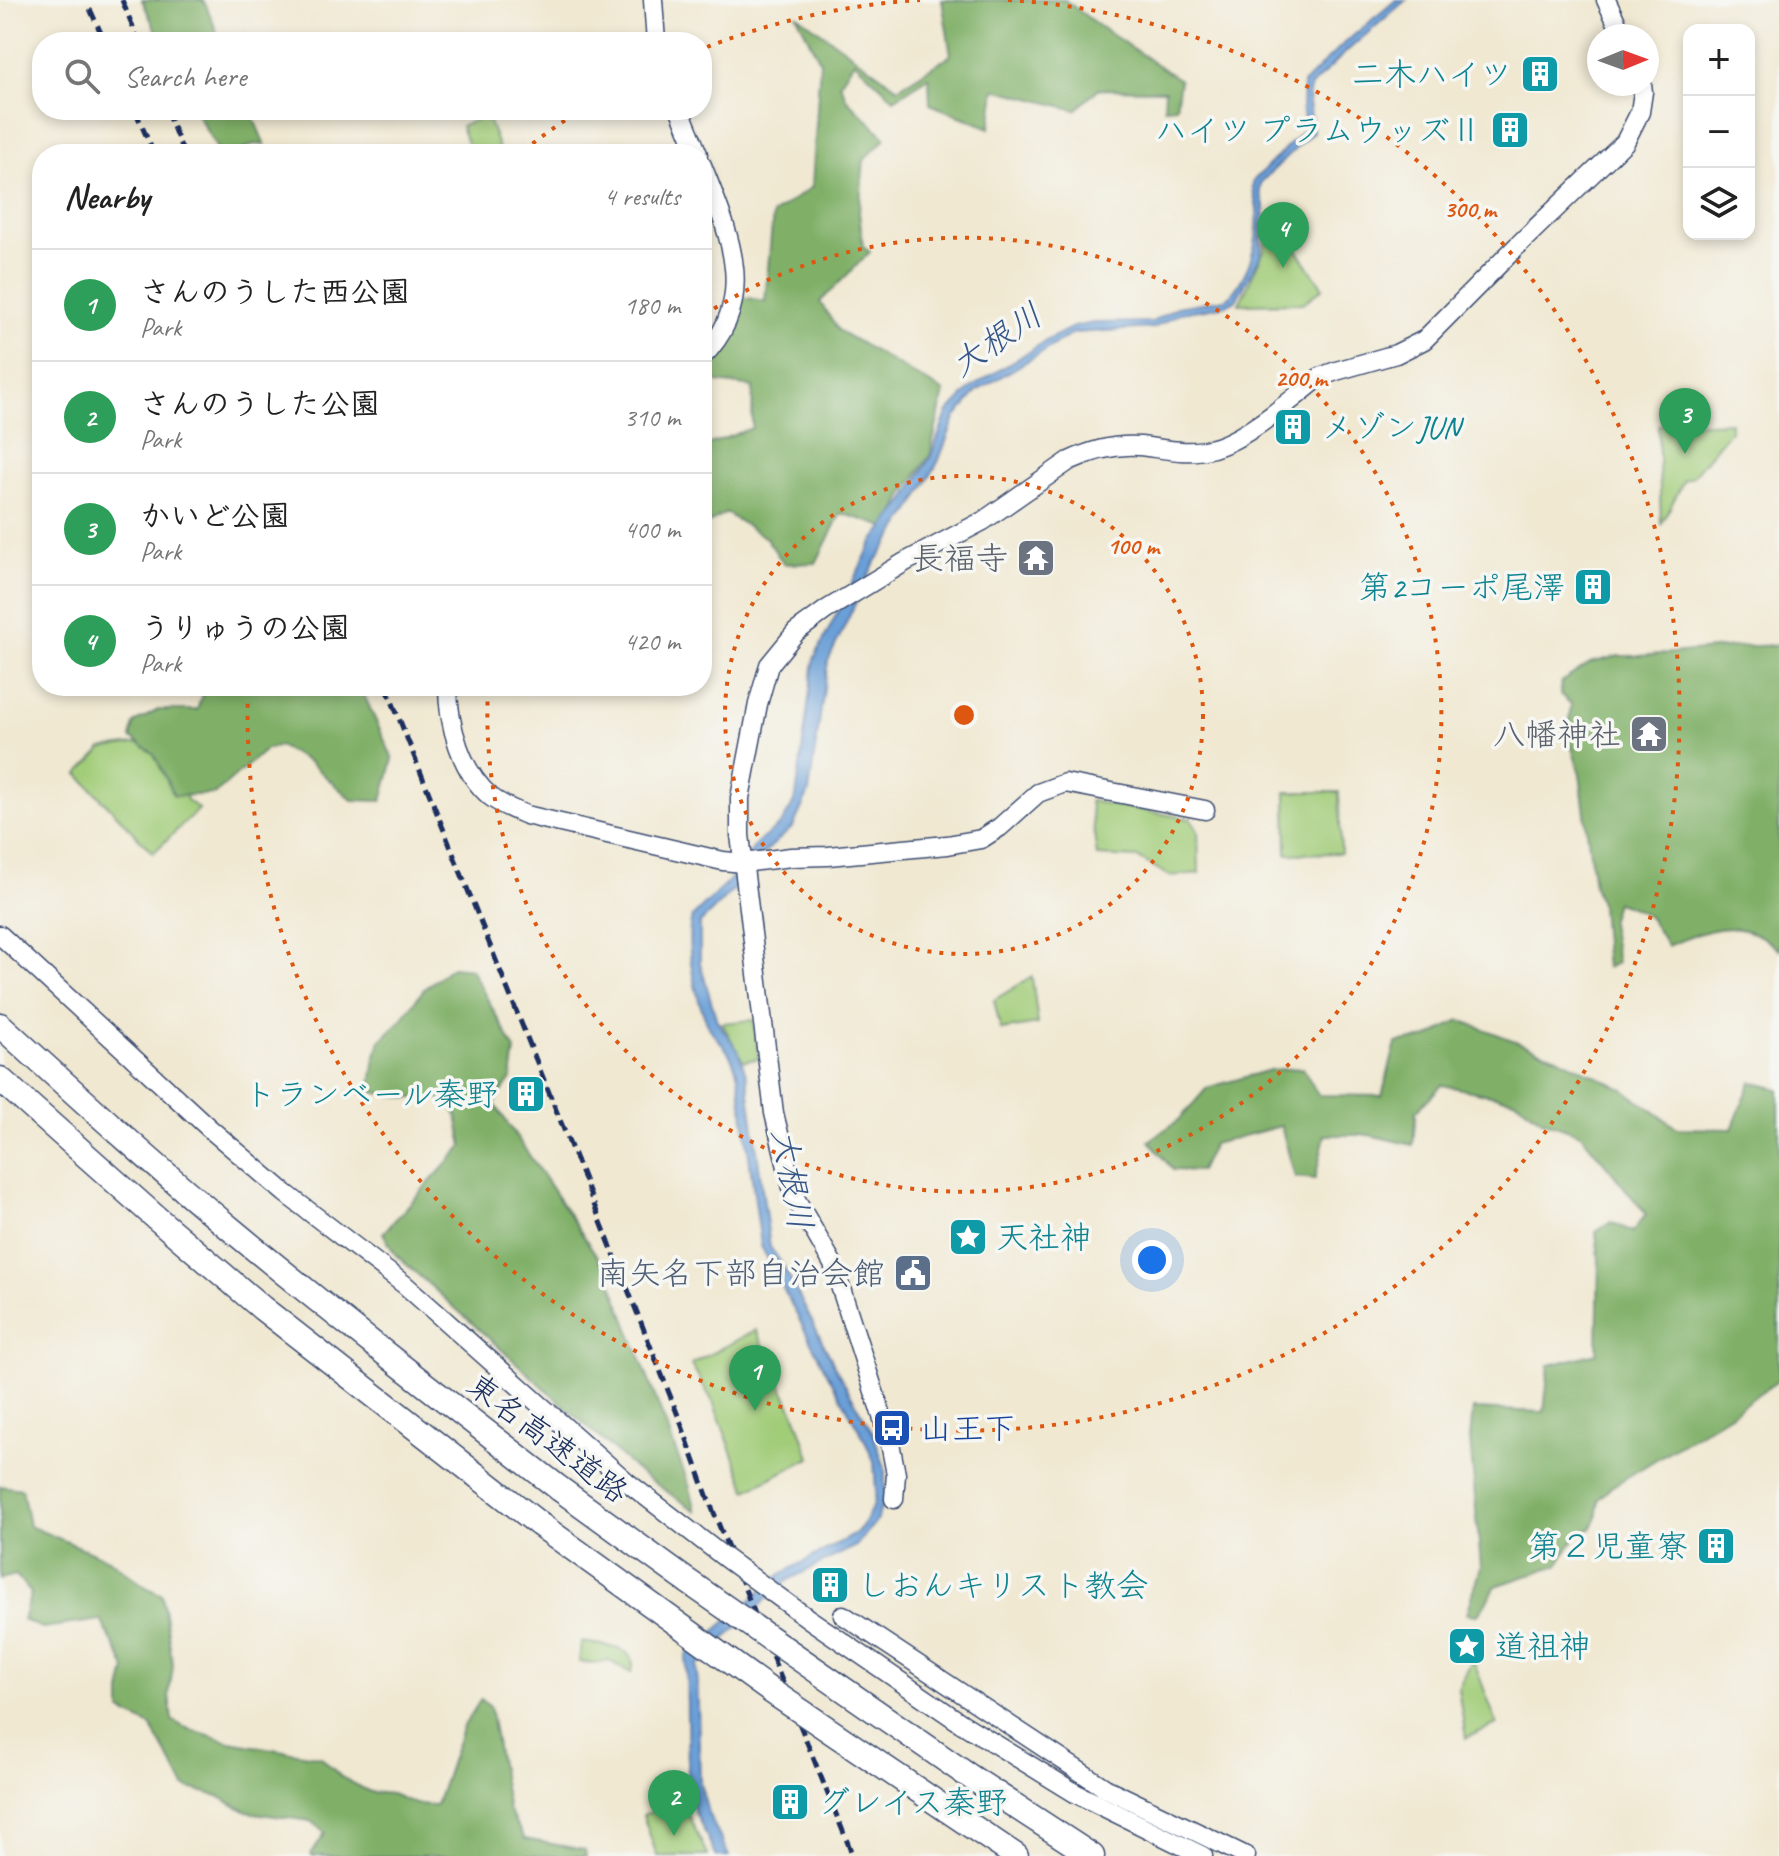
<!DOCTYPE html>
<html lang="en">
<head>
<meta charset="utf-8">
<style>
	:root { --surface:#fff; --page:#f2f2f2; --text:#222; --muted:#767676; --line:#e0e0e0; --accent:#111827 }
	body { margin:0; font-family:Caveat,"Klee One",sans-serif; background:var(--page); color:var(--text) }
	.controls { position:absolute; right:24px; top:24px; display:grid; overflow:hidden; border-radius:16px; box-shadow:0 4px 12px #0003 }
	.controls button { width:72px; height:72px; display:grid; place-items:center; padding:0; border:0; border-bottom:2px solid var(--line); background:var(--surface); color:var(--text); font:40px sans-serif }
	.compass { position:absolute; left:1587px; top:24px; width:72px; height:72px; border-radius:50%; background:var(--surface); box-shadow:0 4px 12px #0003; rotate:89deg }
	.you { position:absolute; left:1152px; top:1260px; width:28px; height:28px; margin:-20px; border:6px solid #fff; border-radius:50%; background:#1a73e8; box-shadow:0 0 0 12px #1a73e833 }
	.badge { display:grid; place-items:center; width:52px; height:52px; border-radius:50%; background:var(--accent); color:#fff; font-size:26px; font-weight:700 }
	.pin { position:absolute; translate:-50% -66px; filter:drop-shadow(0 2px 4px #0008) }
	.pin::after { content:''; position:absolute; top:42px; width:28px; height:24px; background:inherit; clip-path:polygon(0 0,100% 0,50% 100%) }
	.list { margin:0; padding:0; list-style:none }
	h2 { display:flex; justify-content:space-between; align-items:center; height:104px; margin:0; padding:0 32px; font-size:34px }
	h2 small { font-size:26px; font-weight:400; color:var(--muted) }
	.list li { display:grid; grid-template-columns:52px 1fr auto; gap:24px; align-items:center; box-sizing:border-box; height:112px; padding:0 32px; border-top:2px solid var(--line) }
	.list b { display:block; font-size:30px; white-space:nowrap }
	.list p { margin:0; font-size:26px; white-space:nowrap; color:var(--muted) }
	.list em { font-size:26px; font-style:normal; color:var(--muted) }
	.icon { flex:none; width:44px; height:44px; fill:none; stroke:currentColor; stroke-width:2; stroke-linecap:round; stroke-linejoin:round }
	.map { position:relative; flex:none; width:1779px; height:1856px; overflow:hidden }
	.search { position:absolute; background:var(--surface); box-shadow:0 4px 12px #0003; left:32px; top:32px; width:680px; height:88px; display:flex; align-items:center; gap:20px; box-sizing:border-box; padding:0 28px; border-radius:32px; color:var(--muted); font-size:30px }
	.panel { position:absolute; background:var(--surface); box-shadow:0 4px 12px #0003; left:32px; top:144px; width:680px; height:552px; border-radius:32px }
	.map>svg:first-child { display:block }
	.green { fill:#a1cc78; stroke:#5e7e6b; stroke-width:2 }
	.forest { fill:#80b068; stroke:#4e7063; stroke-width:2 }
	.water { fill:#6b9fd7; stroke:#43679a; stroke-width:2 }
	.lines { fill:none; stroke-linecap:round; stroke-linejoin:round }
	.secondary-casing { stroke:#3b4b6f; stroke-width:21 }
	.highway-casing { stroke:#3b4b6f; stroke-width:27 }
	.secondary { stroke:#fff; stroke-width:18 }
	.highway { stroke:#fff; stroke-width:24 }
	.rail { stroke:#1b2f5e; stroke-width:5; stroke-dasharray:12 6; stroke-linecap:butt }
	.secondary-bridge-casing { stroke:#3b4b6f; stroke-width:21; stroke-linecap:butt }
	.highway-bridge-casing { stroke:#3b4b6f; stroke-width:27; stroke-linecap:butt }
	.secondary-bridge { stroke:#fff; stroke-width:18 }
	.highway-bridge { stroke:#fff; stroke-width:24 }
	.ring { fill:none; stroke:#de5710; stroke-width:4; stroke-dasharray:4 8 }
	.labels { text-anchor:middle; stroke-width:7; stroke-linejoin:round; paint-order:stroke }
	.culture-label { font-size:32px; fill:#0d838f; stroke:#f6f6f2; text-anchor:end }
	.worship-label { font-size:32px; fill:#5b616d; stroke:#f6f6f2; text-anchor:end }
	.service-label { font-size:32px; fill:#4e5e75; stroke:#f6f6f2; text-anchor:end }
	.transit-label { font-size:32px; fill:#164399; stroke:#f6f6f2; text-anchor:start }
	.street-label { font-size:32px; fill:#1b2f5e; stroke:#f6f6f2 }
	.water-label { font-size:34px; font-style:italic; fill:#375688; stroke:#f6f6f2 }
	.centre { fill:#de5710; stroke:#f6f6f2; stroke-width:4 }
	.ring-label { font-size:24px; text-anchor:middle; font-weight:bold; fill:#de5710; stroke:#f6f6f2; stroke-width:7; stroke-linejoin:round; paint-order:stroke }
</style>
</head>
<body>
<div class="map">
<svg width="1779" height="1856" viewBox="0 0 1779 1856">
	<rect width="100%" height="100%" fill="#f6f6f2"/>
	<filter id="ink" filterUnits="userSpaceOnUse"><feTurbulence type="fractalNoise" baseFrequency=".0125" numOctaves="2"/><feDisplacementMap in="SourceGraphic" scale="16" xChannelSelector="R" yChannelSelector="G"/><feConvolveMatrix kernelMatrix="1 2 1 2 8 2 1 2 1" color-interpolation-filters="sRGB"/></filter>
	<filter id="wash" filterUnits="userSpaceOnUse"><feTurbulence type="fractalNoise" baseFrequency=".006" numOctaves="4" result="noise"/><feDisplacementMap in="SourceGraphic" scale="32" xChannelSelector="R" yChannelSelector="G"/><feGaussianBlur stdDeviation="1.8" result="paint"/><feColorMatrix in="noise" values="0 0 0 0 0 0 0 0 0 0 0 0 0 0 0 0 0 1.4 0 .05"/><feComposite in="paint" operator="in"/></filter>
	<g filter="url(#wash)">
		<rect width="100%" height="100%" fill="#f0e8d1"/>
		<g class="green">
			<path d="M481,118L489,122L501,154H471L461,126Z"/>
			<path d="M1272,213L1323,288L1303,303L1239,304L1264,251Z"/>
			<path d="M1730,422V431L1692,477L1684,480L1661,525L1658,425Z"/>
			<path d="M166,739L187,800L199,809L153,853L78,774L100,752L101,749Z"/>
			<path d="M1286,792H1339L1341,853L1287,854Z"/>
			<path d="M1090,801L1191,819L1198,830L1199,873L1170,876L1138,858L1097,856Z"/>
			<path d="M1032,977L1038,1024L1001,1030L994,1000Z"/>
			<path d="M753,1020L759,1056L757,1059L743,1061L722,1023Z"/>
			<path d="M756,1330L797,1419L810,1458L747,1490L713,1402L691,1364Z"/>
			<path d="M581,1642C598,1645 643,1646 631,1673L608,1660L597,1663L579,1662Z"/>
			<path d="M1474,1662L1497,1724L1466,1738L1458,1689L1470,1664Z"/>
			<path d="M684,1801L689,1817L708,1856H657L643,1815Z"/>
		</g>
		<g class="forest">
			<path d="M142,0H202L206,5L221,42H161Z"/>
			<path d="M942,0H1065L1099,26L1180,80L1176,107L1164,108L1165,90L1098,89L1076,110L995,89L990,128L930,104L929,77L894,99L854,61L840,83L847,100L886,138L864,160L859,212L863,247L870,252L820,302L838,330L944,392L930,455L904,494L888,528L841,513L816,563L784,564L766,538L726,513L702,527V447L752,428L753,387L702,380V366L722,344L742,297L765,301L773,214L812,187L820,61L796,14L898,88L951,55Z"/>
			<path d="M195,110H250L265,145L254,144L233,154H220Z"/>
			<path d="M1779,645V950C1772,945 1766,938 1758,935C1727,919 1696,935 1667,946C1650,917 1650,912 1616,902L1610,923L1617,963L1606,968L1601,906L1594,886L1580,774L1568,735L1571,704L1560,694L1561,682L1590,663L1619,656H1640L1735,647Z"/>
			<path d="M205,686H360L393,759L382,801L352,800L309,762L279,746L266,749L215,794L174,796L154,754L131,738L134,723L158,710H197Z"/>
			<path d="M452,967L471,969L515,1050L511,1079L494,1103L607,1271L690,1488L696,1511L638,1472L395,1254L383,1233L463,1146L457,1116L448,1098H411L370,1092L375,1057L380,1041L401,1020L424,989Z"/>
			<path d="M1460,1020L1557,1057L1623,1089L1677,1128L1732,1129L1751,1082L1779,1089V1380L1730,1414L1611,1487L1599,1499L1596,1520L1591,1529L1578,1533L1558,1565L1496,1586L1478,1615L1467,1614L1481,1567L1470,1439L1473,1409L1544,1412L1549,1365L1597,1353L1599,1259L1596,1232L1611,1222L1633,1232L1646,1214L1581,1134L1542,1120L1515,1100L1442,1085L1416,1111L1413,1145L1369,1135H1325L1315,1179L1295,1177L1281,1126L1213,1144L1200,1171L1173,1170L1149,1141L1180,1119L1207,1088L1270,1070L1303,1068L1318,1095L1382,1096L1396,1043L1427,1038Z"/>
			<path d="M0,1486L22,1489L29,1526L108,1559L146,1587L162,1595L173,1666L169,1694L172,1720L184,1727L230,1742L321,1757L341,1777L370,1792L392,1794L415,1804L436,1805L462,1729L481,1699L490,1707L508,1810L525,1839L585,1850L586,1856H312L311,1854L325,1833L311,1821L247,1812L218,1796L185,1787L151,1726L121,1711V1692L126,1668L101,1620L42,1628L23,1620L31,1593L16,1575L0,1579Z"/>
		</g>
		<path class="water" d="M1396,0H1406L1347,51L1311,86L1308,96L1313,132L1261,182L1260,191L1264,205V216L1261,255L1236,300L1223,306L1180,313L1154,328L1074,333L977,391L955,418L938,462L914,505L873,566L828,661L809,792L793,827L765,852L735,888L700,923V963L717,1021L738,1050L747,1077L770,1247L784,1267L840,1376L873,1433L885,1468V1495L877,1520L856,1546L786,1581L697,1665L700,1782L708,1813L729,1856H716L694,1810L688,1783L686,1656L781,1574L855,1534L863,1525L874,1504L876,1491L874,1462L864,1438L827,1373L761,1246L739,1081C737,1071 734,1061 728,1052C722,1043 714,1036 709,1027C696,1001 684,945 692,917L728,882L758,842L781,824L791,808L796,797L814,659L872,543L905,500L931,456L947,413L972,387L1049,339L1073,327L1093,323L1152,322L1177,307L1225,299L1230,296C1249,274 1260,241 1257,211C1257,199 1250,191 1254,180L1306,128L1302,109L1303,84L1341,46Z"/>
	</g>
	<g filter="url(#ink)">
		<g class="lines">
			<defs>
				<g id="secondary">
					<path d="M653,0L656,42"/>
					<path d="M1606,0L1623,36"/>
					<path d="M680,110L698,154"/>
					<path d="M702,165C727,229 761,299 702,357"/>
					<path d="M448,686C448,724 461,772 491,797C501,805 514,810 526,815L723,861L743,863L791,857L828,856L947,845L981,839L1000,827L1038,793L1065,783L1205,810"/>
					<path d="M0,935L209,1128L285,1193L405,1285L627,1482"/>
					<path d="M894,1499L896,1474L889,1438L833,1264L794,1196L774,1113L740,835V798L758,704L769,665L796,632L826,610L905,562L983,521L1069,461C1092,450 1115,444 1140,446C1165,449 1189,455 1213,448C1247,439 1292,399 1320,377L1336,371L1396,354L1424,340L1517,246L1625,142L1640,112L1643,92L1642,84"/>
					<path d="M843,1615L1105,1788L1246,1856"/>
					<path d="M961,1723L1075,1793L1203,1856"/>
				</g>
				<g id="highway">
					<path d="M0,1025C76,1094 152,1164 232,1230C339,1319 450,1404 560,1489"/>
					<path d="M0,1079L153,1215L262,1308L539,1524"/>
					<path d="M966,1774L1092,1856"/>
					<path d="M946,1809L1016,1856"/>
				</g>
			</defs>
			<use href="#secondary" class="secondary-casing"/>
			<use href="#highway" class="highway-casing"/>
			<use href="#secondary" class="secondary"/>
			<use href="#highway" class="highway"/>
			<g class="rail">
				<path d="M122,0L139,42"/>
				<path d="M90,9L105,42"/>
				<path d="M135,110L154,154"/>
				<path d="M166,110L184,154"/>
				<path d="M386,686L611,1247L681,1423L708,1498L853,1856"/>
			</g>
			<defs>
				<path id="secondary-bridge" d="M627,1482L724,1557L809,1619L961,1723"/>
				<g id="highway-bridge">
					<path d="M560,1489L680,1576L966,1774"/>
					<path d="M539,1524L771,1691L946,1809"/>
				</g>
			</defs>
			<use href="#secondary-bridge" class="secondary-bridge-casing"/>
			<use href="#highway-bridge" class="highway-bridge-casing"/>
			<use href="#secondary-bridge" class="secondary-bridge"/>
			<use href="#highway-bridge" class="highway-bridge"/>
		</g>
	</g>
	<g class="ring">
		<circle cx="964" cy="715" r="239"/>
		<path d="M704 315A477 477 0 1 1 488 690"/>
		<path d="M523 151A716 716 0 0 1 579 111M707 47A716 716 0 0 1 920 0M1008 0A716 716 0 1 1 248 690"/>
	</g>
	<defs>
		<symbol id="building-square" viewBox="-11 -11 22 22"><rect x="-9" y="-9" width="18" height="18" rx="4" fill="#0f9aa8" stroke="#f6f6f2"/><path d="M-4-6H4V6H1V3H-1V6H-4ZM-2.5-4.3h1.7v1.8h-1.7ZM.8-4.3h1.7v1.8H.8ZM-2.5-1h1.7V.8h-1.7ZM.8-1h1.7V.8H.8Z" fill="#fff"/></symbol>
		<symbol id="temple-square" viewBox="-11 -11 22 22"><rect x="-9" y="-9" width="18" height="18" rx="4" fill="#6b7280" stroke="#f6f6f2"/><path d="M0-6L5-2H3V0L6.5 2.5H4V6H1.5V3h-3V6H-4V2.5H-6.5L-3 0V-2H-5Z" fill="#fff"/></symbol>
		<symbol id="sight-square" viewBox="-11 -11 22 22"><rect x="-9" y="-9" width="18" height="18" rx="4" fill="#0f9aa8" stroke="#f6f6f2"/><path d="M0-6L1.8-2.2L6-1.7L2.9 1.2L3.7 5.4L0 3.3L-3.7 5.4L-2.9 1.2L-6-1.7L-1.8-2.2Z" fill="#fff"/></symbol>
		<symbol id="civic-square" viewBox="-11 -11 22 22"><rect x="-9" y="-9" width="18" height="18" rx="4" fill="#5c6f8a" stroke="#f6f6f2"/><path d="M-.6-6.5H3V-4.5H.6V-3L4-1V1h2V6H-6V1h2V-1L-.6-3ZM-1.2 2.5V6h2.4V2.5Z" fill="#fff"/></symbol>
		<symbol id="bus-square" viewBox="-11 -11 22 22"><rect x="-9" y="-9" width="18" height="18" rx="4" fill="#1a4fb4" stroke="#f6f6f2"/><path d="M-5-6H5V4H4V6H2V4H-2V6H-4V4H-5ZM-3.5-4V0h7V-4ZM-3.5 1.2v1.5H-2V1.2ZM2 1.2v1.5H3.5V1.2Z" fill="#fff"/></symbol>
	</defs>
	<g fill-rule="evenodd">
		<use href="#building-square" x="1518" y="52" width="44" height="44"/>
		<use href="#building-square" x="1488" y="108" width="44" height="44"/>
		<use href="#building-square" x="1271" y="405" width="44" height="44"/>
		<use href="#temple-square" x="1014" y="536" width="44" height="44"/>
		<use href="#building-square" x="1571" y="565" width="44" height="44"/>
		<use href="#temple-square" x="1627" y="712" width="44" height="44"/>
		<use href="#building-square" x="504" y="1072" width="44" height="44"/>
		<use href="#sight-square" x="946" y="1215" width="44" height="44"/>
		<use href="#civic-square" x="891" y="1251" width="44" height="44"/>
		<use href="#bus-square" x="870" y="1406" width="44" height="44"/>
		<use href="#building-square" x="1694" y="1524" width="44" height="44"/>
		<use href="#building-square" x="808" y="1563" width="44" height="44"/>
		<use href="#sight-square" x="1445" y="1624" width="44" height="44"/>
		<use href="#building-square" x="768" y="1780" width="44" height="44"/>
	</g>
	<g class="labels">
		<g class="culture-label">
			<text x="1512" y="85">二木ハイツ</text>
			<text x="1482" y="141">ハイツ プラムウッズⅡ</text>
			<text x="1321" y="438" text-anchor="start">メゾンJUN</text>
			<text x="1565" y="598">第2コーポ尾澤</text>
			<text x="498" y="1105">トランベール秦野</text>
			<text x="996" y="1248" text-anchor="start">天社神</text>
			<text x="1688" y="1557">第２児童寮</text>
			<text x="858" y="1596" text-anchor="start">しおんキリスト教会</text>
			<text x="1495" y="1657" text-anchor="start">道祖神</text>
			<text x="818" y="1813" text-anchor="start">グレイス秦野</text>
		</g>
		<g class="worship-label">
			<text x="1008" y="569">長福寺</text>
			<text x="1621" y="745">八幡神社</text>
		</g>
		<g class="service-label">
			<text x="885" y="1284">南矢名下部自治会館</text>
		</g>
		<g class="transit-label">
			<text x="920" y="1439">山王下</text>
		</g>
		<g class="street-label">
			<text transform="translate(548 1438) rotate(37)" y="11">東名高速道路</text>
		</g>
		<g class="water-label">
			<text transform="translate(996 339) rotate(-34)" y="12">大根川</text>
			<text transform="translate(793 1179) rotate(80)" y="12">大根川</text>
		</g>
	</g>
	<circle cx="964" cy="715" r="12" class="centre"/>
	<g class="ring-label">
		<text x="1470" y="217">300 m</text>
		<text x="1301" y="386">200 m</text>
		<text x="1133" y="554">100 m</text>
	</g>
</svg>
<div class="controls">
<button>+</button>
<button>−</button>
<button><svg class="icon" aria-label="layers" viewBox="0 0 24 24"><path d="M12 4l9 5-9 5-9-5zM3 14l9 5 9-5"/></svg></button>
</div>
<svg class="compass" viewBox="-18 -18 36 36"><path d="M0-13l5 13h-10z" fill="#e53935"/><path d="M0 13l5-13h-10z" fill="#767676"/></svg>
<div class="you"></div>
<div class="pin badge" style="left:755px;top:1411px;background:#2e9e5b">1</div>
<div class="pin badge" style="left:674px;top:1836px;background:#2e9e5b">2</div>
<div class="pin badge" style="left:1685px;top:454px;background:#2e9e5b">3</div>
<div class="pin badge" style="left:1283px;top:268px;background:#2e9e5b">4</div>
<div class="search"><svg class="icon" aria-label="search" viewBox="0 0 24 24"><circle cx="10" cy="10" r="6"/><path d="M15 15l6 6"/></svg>Search here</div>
<section class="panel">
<h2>Nearby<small>4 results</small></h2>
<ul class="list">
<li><span class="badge" style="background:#2e9e5b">1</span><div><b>さんのうした西公園</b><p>Park</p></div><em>180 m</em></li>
<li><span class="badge" style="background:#2e9e5b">2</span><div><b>さんのうした公園</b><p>Park</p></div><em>310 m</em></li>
<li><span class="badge" style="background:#2e9e5b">3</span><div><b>かいど公園</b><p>Park</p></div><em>400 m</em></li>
<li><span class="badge" style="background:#2e9e5b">4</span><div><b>うりゅうの公園</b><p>Park</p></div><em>420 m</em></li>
</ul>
</section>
</div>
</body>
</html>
